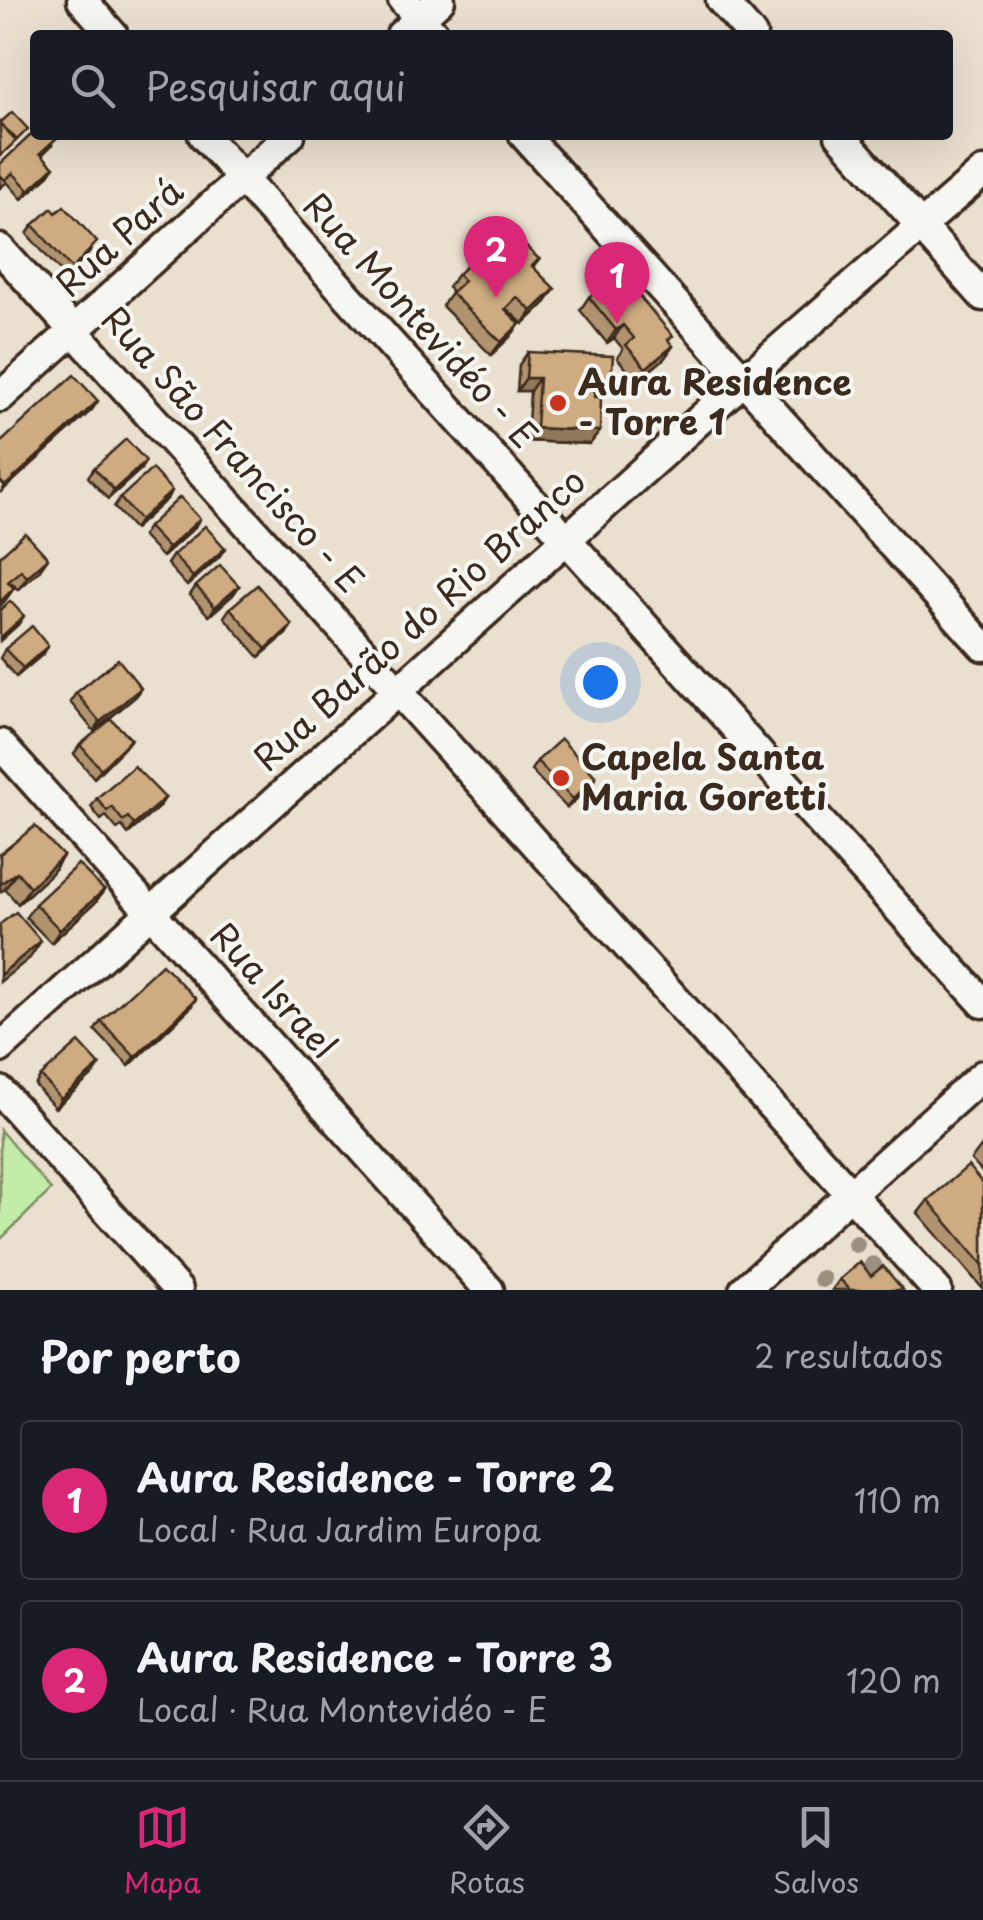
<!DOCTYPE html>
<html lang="pt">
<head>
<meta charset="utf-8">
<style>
	:root { --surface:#171b24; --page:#20242c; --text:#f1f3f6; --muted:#9ea1a6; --line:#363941; --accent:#db2777 }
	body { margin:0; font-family:"Playpen Sans",sans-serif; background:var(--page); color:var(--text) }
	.you { position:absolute; left:600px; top:682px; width:35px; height:35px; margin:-25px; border:8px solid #fff; border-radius:50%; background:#1a73e8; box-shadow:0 0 0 15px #1a73e833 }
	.badge { display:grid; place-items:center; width:65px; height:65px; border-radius:50%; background:var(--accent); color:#fff; font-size:32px; font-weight:700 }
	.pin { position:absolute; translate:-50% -82px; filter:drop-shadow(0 2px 5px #0008) }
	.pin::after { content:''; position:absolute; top:52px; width:35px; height:30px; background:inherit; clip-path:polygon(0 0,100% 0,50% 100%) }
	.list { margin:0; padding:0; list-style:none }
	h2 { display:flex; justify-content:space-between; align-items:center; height:130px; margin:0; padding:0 40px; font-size:42px }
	h2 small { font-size:32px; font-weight:400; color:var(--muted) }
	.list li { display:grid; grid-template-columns:65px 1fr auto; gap:30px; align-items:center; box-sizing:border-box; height:160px; margin:0 20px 20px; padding:0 20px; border:2px solid var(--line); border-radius:10px }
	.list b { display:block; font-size:38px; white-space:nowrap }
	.list p { margin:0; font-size:32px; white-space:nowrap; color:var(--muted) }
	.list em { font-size:32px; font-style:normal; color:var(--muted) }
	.icon { flex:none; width:55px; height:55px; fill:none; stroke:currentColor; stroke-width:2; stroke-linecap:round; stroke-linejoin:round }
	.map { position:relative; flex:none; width:983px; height:1290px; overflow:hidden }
	.search { position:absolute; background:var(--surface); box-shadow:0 10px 40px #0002; left:30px; right:30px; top:30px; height:110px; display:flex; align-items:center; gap:25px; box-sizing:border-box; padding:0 35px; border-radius:10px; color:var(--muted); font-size:38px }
	.sheet { height:490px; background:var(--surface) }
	nav { display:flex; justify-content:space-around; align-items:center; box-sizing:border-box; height:140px; border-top:2px solid var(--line); background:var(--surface); font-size:28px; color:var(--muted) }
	nav a { display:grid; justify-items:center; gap:5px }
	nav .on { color:var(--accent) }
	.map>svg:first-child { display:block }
	.green { fill:#c3eca8; stroke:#7f8b63; stroke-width:2.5 }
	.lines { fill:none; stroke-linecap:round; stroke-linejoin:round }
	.minor-casing { stroke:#3b2a1e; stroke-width:35 }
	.minor { stroke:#f6f6f2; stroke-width:28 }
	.tree { fill:#99917e }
	.wall { fill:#b1936f; stroke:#3b2a1e; stroke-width:2.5 }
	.shaded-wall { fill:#90785a; stroke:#3b2a1e; stroke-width:2.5 }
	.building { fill:#ceab81; stroke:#3b2a1e; stroke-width:2.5 }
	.poi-dot { fill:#c8321e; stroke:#f6f6f2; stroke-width:4 }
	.labels { text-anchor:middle; stroke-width:8; stroke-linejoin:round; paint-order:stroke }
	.street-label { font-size:35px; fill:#3b2a1e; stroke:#f6f6f2 }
	.poi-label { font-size:35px; font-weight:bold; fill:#3b2a1e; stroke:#f6f6f2; text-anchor:start }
</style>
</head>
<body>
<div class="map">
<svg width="983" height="1290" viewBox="0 0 983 1290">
	<rect width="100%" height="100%" fill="#eae0d0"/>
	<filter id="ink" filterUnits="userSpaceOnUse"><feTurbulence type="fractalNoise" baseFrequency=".01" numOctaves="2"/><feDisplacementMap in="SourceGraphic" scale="20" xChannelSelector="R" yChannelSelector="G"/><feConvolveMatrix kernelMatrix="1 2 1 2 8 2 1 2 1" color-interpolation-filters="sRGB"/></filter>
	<g filter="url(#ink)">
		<path class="green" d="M0,1130L51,1190L0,1240Z"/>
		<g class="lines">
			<defs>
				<g id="minor">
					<path d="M82,0L113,35"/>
					<path d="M403,0L435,35"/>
					<path d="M721,0L752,35"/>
					<path d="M401,35L440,0"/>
					<path d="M203,135L983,1003"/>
					<path d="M524,135L983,646"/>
					<path d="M840,135L983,296"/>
					<path d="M0,249L937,1290"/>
					<path d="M0,397L290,135"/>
					<path d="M0,744L489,1290"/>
					<path d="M0,1048L744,380L983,172"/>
					<path d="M0,1091L178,1290"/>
					<path d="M744,1290L983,1075"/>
				</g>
			</defs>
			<use href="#minor" class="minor-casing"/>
			<use href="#minor" class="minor"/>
		</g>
		<g class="tree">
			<circle cx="856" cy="1244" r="9"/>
			<circle cx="873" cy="1265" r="9"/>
			<circle cx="822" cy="1279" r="9"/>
		</g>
		<g class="wall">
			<path d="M53,144L42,155L48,176L22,199L7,182L0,188V164Z"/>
			<path d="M56,213L91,251L66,278L27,234L33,225Z"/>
			<path d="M493,252L539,259L533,267L546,302L523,324L508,310L507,311L510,337L491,355L442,306L452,292L448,287L458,274Z"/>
			<path d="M589,297L669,342L673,346L664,359L637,381L617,358L623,349L614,338L607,343L580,310Z"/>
			<path d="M528,352L602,395H595L600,431L590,444L527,441L530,391H517L519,365Z"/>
			<path d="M94,468L140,470L108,499L88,477Z"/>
			<path d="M120,498L166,500L134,529L114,507Z"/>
			<path d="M148,527L194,528L162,557L142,536Z"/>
			<path d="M225,548L219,557L187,586L167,564L173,555Z"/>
			<path d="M0,556L39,571L18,590L12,583L10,584L14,588L0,606Z"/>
			<path d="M196,586H239L233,595L209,616L190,595Z"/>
			<path d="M230,608L286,634L259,657L224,617Z"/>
			<path d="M5,649L42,655L16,677L0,658Z"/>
			<path d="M76,693L135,697L94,731L70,702Z"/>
			<path d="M131,739L124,748L94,778L74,754L80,745Z"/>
			<path d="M537,761L590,786L567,808L531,770Z"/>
			<path d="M97,798H165L159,807L128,834L122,826L117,829L106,816L101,820L91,807Z"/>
			<path d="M0,854L63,856L52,873L18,904L5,889Z"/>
			<path d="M104,890L95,903L51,943L26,917L35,904Z"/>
			<path d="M190,1008L129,1066L95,1030L101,1021Z"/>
			<path d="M100,1065L94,1074L55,1108L35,1085L41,1076Z"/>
			<path d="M983,1144V1173L971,1160Z"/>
			<path d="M983,1184V1289L918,1213L928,1200Z"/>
			<path d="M871,1276L903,1290H832L840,1279Z"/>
		</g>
		<g class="shaded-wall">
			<path d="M54,167L48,176L22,199L29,190Z"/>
			<path d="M555,289L546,302L523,324L532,311Z"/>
			<path d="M520,324L510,337L491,355L501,342Z"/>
			<path d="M623,325L614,338L607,343L616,330Z"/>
			<path d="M673,346L664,359L637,381L646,368Z"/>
			<path d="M526,378H539L530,391H517Z"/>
			<path d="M595,382H611L602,395H586Z"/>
			<path d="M98,401L92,410L0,493L5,486Z"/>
			<path d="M536,428L600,431L590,444L527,441Z"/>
			<path d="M146,461L140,470L108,499L114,490Z"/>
			<path d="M172,491L166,500L134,529L140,520Z"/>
			<path d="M200,519L194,528L162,557L168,548Z"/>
			<path d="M225,548L219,557L187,586L193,577Z"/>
			<path d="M48,558L39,571L18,590L27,577Z"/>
			<path d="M239,586L233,595L209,616L215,607Z"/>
			<path d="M14,588L5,601L0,606V602Z"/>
			<path d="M24,616L18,625L0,641V638Z"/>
			<path d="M292,625L286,634L259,657L266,649Z"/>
			<path d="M48,646L42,655L16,677L23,668Z"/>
			<path d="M141,688L135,697L94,731L100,722Z"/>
			<path d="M131,739L124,748L94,778L101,769Z"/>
			<path d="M596,777L590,786L567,808L573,799Z"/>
			<path d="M165,798L159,807L128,834L134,825Z"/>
			<path d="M63,856L52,873L18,904L30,887Z"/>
			<path d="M17,872L5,889L0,892V884Z"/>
			<path d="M104,890L95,903L51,943L60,930Z"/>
			<path d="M41,941L30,958L0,982V975Z"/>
			<path d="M196,999L190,1008L129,1066L135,1057Z"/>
			<path d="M100,1065L94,1074L55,1108L61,1099Z"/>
		</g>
		<g class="building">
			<path d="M12,112L28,129L17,140L0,123Z"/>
			<path d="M0,123L16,141L0,156Z"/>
			<path d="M35,131V135L59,136L40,153L54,167L29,190L13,173L5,180L0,175V164Z"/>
			<path d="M64,206L97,242L72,269L33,225L52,208L56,213Z"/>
			<path d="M512,233L539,259L532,266L555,289L532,311L517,297L505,309L520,324L501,342L451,293L464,281L458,274L486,246L493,252Z"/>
			<path d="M623,277L673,336L668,340L673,346L646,368L626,345L634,338L623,325L616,330L589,297L610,280L614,285Z"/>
			<path d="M528,352L613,356L611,382H595V397H601L600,431L536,428L539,378H526Z"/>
			<path d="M74,375L98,401L5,486L0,481V443Z"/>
			<path d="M126,439L146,461L114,490L94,468Z"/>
			<path d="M152,469L172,491L140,520L120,498Z"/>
			<path d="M180,497L200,519L168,548L148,527Z"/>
			<path d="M205,526L225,548L193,577L173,555Z"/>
			<path d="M25,533L48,558L27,577L21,570L8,582L14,588L0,602V556Z"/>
			<path d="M220,565L239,586L215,607L196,586Z"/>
			<path d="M257,585L292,625L266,649L230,608Z"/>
			<path d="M10,601L24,616L0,638V610Z"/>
			<path d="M32,626L48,646L23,668L5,649Z"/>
			<path d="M118,659L141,688L100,722L76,693Z"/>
			<path d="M111,719L131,739L101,769L80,745Z"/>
			<path d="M561,739L596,777L573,799L537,761Z"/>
			<path d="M134,766L165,798L134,825L128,817L123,821L112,807L107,811L97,798Z"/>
			<path d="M35,826L63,856L30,887L17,872L0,884V854Z"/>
			<path d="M78,864L104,890L60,930L35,904Z"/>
			<path d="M16,912L41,941L0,975V924Z"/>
			<path d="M162,964L196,999L135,1057L101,1021Z"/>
			<path d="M79,1042L100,1065L61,1099L41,1076Z"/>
			<path d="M968,1166L983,1184V1265L928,1200Z"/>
			<path d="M860,1262L871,1276L883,1266L903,1290H850L840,1279Z"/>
		</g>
	</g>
	<g class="poi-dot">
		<circle cx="558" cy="403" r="10"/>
		<circle cx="561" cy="778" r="10"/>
	</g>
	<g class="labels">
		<g class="street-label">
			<text transform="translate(120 238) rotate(-42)" y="12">Rua Pará</text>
			<text transform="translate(420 321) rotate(48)" y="12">Rua Montevidéo - E</text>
			<text transform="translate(232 450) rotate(48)" y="12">Rua São Francisco - E</text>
			<text transform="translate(420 620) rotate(-42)" y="12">Rua Barão do Rio Branco</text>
			<text transform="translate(273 991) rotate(48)" y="12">Rua Israel</text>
		</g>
		<g class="poi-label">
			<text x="578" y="395">Aura Residence<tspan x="578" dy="40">- Torre 1</tspan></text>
			<text x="581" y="770">Capela Santa<tspan x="581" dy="40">Maria Goretti</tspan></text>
		</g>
	</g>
</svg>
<div class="you"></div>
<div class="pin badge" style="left:617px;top:324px">1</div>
<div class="pin badge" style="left:496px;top:298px">2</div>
<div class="search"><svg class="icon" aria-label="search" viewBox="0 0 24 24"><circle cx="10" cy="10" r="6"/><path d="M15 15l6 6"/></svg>Pesquisar aqui</div>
</div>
<section class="sheet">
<h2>Por perto<small>2 resultados</small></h2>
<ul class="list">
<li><span class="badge">1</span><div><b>Aura Residence - Torre 2</b><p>Local · Rua Jardim Europa</p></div><em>110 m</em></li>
<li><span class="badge">2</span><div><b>Aura Residence - Torre 3</b><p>Local · Rua Montevidéo - E</p></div><em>120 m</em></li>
</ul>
</section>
<nav>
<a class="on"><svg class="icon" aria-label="map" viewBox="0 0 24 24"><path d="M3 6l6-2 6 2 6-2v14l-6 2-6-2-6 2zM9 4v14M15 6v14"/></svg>Mapa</a>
<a><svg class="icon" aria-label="directions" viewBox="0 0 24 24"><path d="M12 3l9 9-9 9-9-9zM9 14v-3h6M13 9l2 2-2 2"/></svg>Rotas</a>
<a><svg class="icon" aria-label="saved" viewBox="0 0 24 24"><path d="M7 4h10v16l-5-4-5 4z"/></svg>Salvos</a>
</nav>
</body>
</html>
